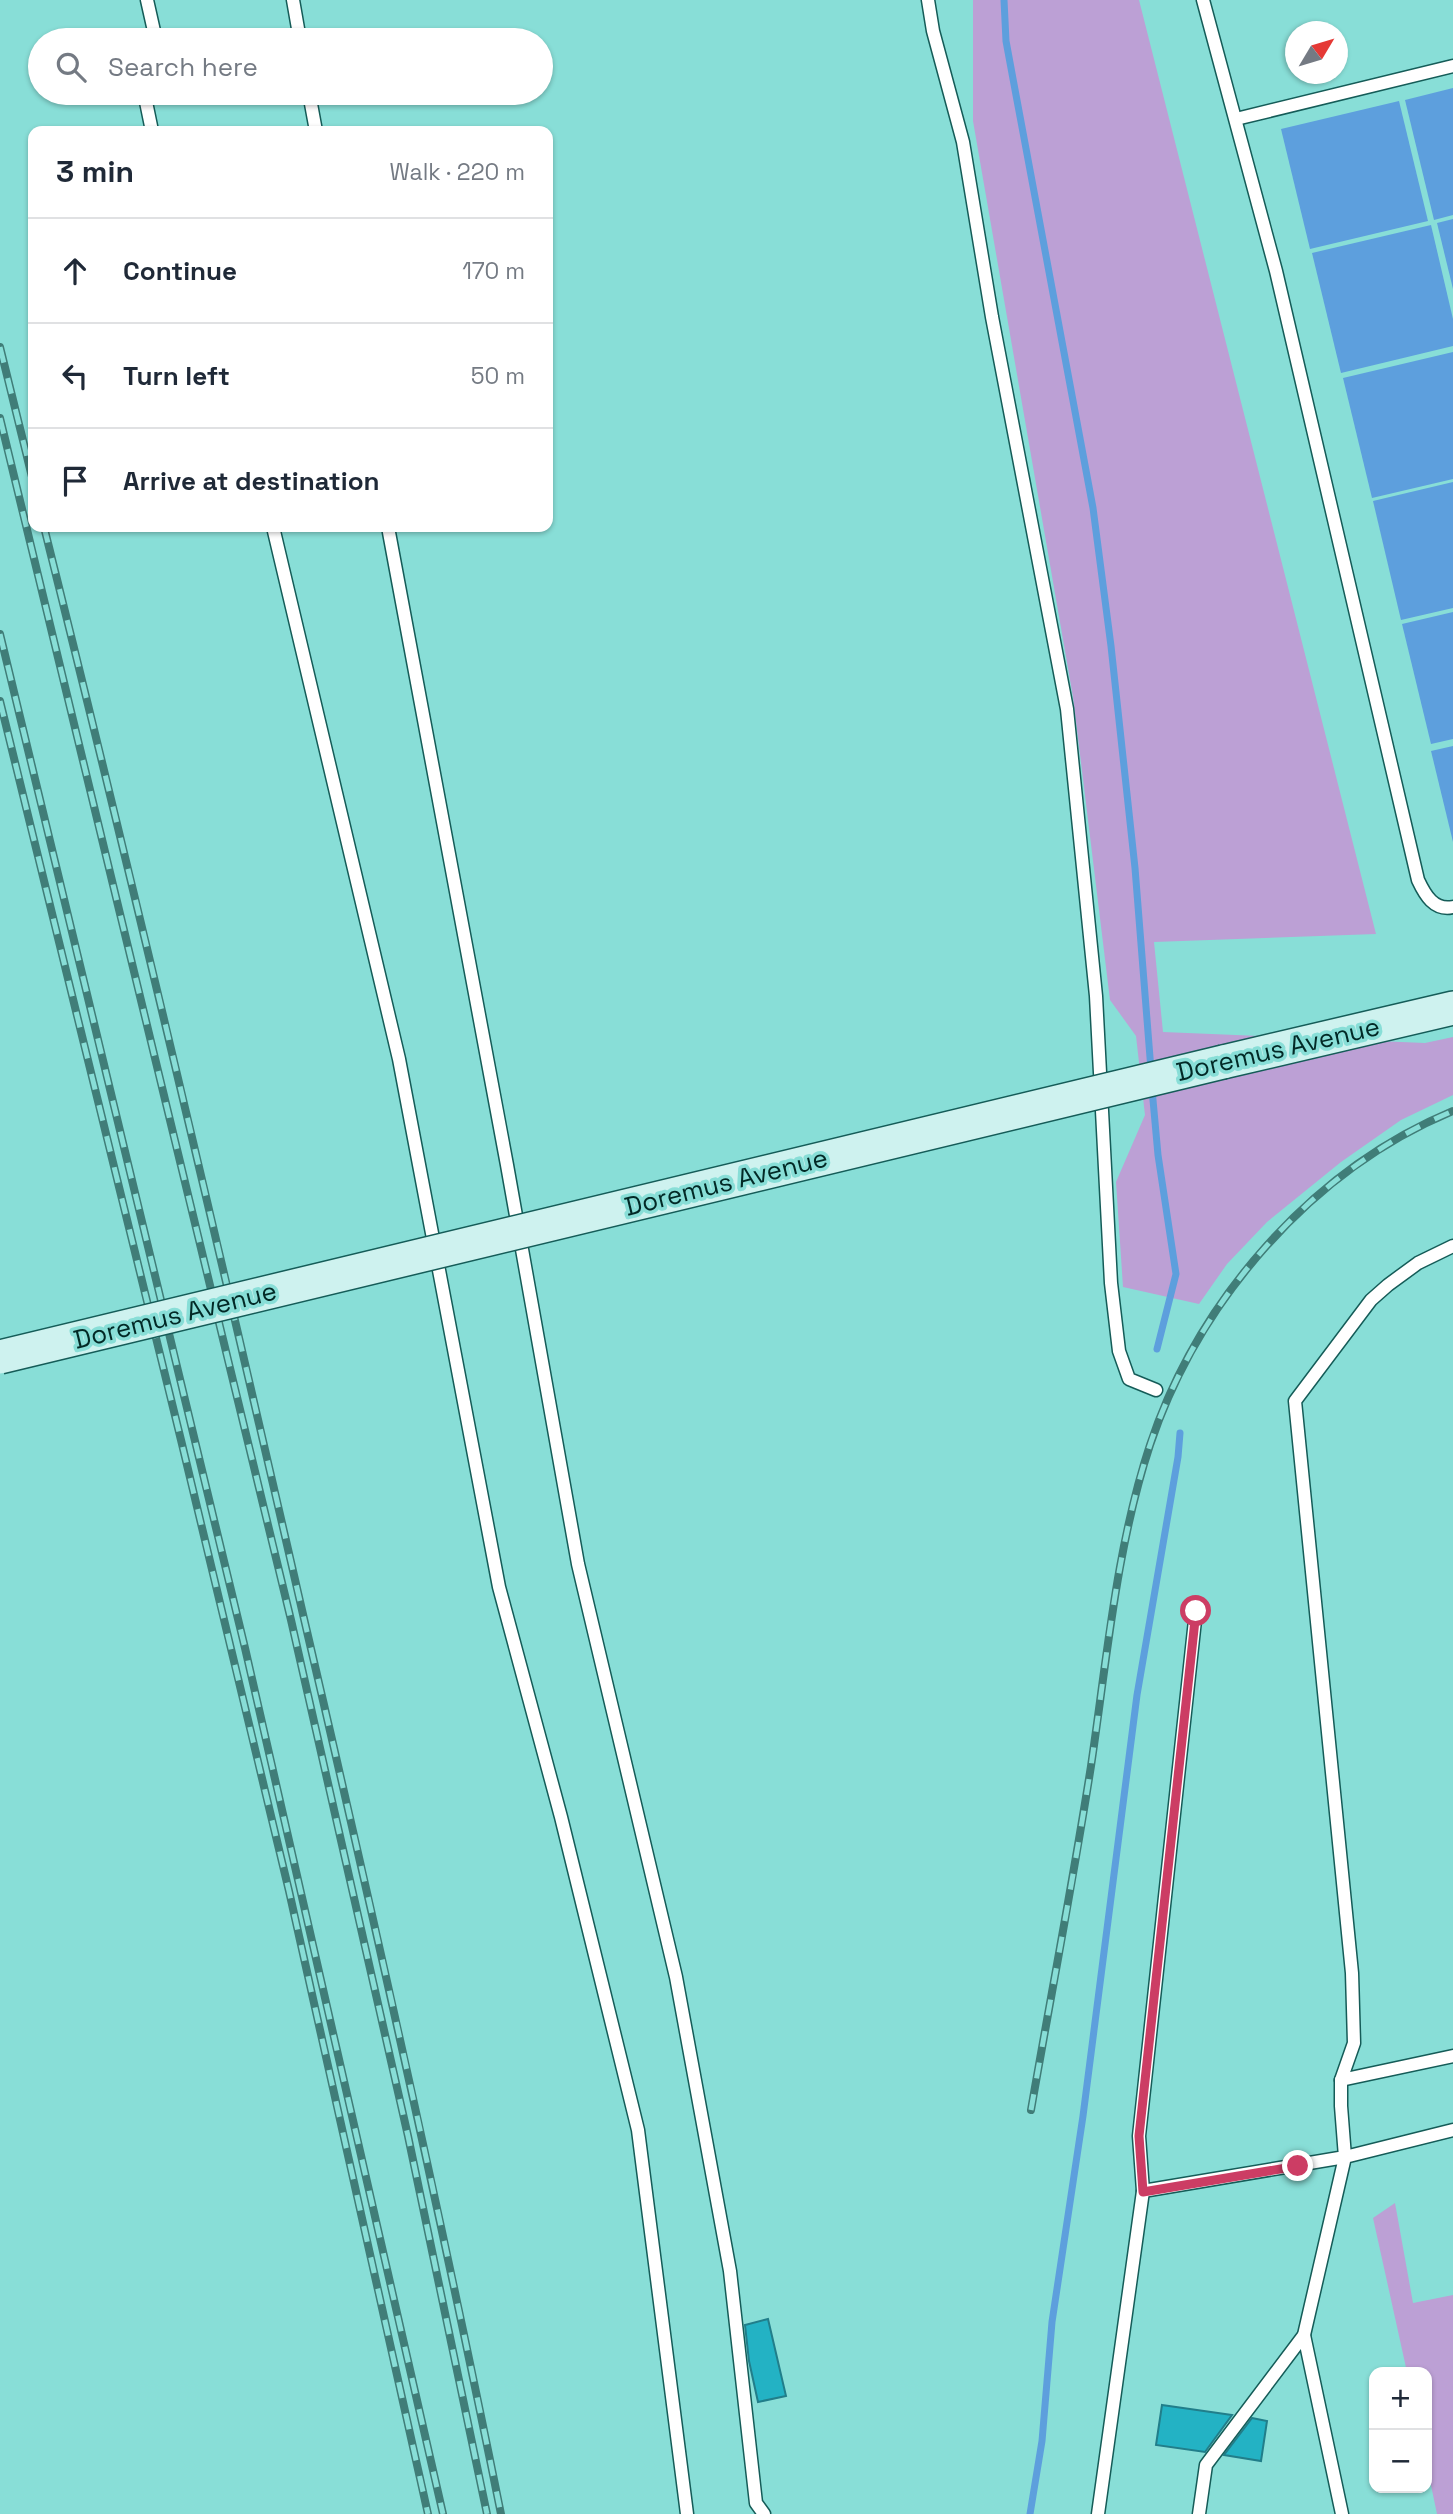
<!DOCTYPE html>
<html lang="en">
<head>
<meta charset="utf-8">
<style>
	:root { --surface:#fff; --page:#f6f6f7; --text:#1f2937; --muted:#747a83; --line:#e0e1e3 }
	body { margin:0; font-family:"Space Grotesk",sans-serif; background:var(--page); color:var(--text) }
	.controls { position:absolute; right:21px; bottom:21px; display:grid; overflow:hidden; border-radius:14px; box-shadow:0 2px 5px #0004 }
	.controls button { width:63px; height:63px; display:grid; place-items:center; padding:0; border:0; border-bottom:2px solid var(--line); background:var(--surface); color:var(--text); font:35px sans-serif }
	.compass { position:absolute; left:1285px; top:21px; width:63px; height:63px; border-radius:50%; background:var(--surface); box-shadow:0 2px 5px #0004; rotate:52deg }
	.stop { position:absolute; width:21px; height:21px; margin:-16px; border:5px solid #cc3d64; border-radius:50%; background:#fff }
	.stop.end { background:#cc3d64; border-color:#fff; box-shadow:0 2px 7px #0008 }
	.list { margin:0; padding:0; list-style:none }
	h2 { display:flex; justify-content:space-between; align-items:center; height:91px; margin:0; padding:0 28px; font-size:30px }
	h2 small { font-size:23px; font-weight:400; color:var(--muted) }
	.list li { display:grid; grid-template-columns:46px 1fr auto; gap:21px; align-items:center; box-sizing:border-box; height:105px; padding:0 28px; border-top:2px solid var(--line) }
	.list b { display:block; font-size:26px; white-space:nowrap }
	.list em { font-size:23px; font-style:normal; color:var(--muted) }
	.icon { flex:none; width:38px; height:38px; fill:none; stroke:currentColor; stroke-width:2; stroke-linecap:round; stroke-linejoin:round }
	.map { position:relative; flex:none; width:1453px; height:2514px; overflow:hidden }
	.search { position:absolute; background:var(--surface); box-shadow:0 2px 5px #0004; left:28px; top:28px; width:525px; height:77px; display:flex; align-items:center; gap:18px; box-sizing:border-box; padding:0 24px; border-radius:38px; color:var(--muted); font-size:26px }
	.panel { position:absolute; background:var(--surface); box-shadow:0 2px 5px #0004; left:28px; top:126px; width:525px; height:406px; border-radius:14px }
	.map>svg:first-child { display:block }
	.green { fill:#bca0d5 }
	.water { fill:#5d9fdd }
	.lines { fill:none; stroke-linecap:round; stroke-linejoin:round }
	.stream { stroke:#5d9fdd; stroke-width:7 }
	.building { fill:#23b2c4; stroke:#217e8a; stroke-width:2 }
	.service-casing { stroke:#155c58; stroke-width:15 }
	.secondary-casing { stroke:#155c58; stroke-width:36 }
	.service { stroke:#fff; stroke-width:12 }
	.secondary { stroke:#cef2ef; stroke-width:33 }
	.rail-casing { stroke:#407d78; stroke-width:8 }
	.rail { stroke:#88ded7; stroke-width:5; stroke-dasharray:16; stroke-linecap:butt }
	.secondary-bridge-casing { stroke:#155c58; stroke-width:36; stroke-linecap:butt }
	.secondary-bridge { stroke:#cef2ef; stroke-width:33 }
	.route { stroke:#cc3d64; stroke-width:9 }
	.labels { text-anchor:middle; stroke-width:7; stroke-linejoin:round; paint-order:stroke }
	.street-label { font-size:26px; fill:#022926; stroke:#88ded7 }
</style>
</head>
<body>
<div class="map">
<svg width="1453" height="2514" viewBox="0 0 1453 2514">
	<rect width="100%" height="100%" fill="#88ded7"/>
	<g class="green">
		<path d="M973,0H1139L1376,934L1154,942L1163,1032L1425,1043L1453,1037V1095L1401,1120L1341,1162L1267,1222L1227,1264L1199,1304L1123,1287L1116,1182L1145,1115L1136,1036L1110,1000L1073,697L973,121Z"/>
		<path d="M1395,2203L1413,2303L1453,2295V2514H1437L1427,2466V2372H1407L1373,2218Z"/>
	</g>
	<g class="water">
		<path d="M1453,88V215L1434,220L1405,100Z"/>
		<path d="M1399,101L1428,221L1310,249L1281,129Z"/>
		<path d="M1453,219V289L1437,223Z"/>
		<path d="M1431,225L1453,319V346L1341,373L1312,253Z"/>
		<path d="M1453,352V479L1372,498L1343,378Z"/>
		<path d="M1453,482V608L1401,620L1373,501Z"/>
		<path d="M1453,612V739L1431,744L1402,624Z"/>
		<path d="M1453,746V842L1431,751Z"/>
	</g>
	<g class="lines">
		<g class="stream">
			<path d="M1004,0L1006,41L1016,95L1093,508L1111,646L1135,868L1151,1070"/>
			<path d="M1152,1089L1158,1155L1176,1274L1157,1349"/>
			<path d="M1030,2514L1042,2441L1052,2322L1083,2116L1137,1695L1178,1457L1180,1433"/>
		</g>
	</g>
	<g class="building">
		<path d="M768,2319L786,2396L758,2402L749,2361L745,2325Z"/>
		<path d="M1162,2405L1232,2415L1205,2452L1156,2445Z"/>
		<path d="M1252,2418L1267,2421L1261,2461L1224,2455Z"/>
	</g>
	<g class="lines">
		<defs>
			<g id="service">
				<path d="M147,0L156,40"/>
				<path d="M293,0L300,40"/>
				<path d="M928,0L933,31L963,142L992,317L1067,709L1096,996L1111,1283L1119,1351L1129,1379L1156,1390"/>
				<path d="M1203,0L1276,271L1418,880C1425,895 1434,911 1453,907"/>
				<path d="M147,93L145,97L152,131"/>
				<path d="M309,93L316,131"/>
				<path d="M1236,119L1453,66"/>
				<path d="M273,527L399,1059L499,1587L561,1817L638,2130L687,2514"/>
				<path d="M388,527L507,1165L578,1564L676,1977L730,2271L756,2503L764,2514"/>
				<path d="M1196,1611L1139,2136L1143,2191L1345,2157L1341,2106V2080L1354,2043L1352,1973L1295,1401L1371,1300L1388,1285L1418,1263L1453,1246"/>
				<path d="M1341,2080L1453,2056"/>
				<path d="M1304,2335L1342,2514"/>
				<path d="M1098,2514L1143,2191"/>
				<path d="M1199,2514L1206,2465L1304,2335L1345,2157L1453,2130"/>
			</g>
			<path id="secondary" d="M1223,1062L1453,1008"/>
		</defs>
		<use href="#service" class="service-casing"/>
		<use href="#secondary" class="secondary-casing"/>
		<use href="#service" class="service"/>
		<use href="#secondary" class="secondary"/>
		<defs>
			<g id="rail">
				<path d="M0,347L33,481"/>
				<path d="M0,418L291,1620L408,2136L487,2514"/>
				<path d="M44,527C135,891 221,1257 305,1623C374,1919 441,2216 501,2514"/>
				<path d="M0,634L245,1648L443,2514"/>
				<path d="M0,701L181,1440L289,1891L428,2514"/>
				<path d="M1031,2110C1051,1995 1073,1881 1091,1766C1107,1659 1116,1548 1150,1445C1198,1301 1311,1170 1453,1111"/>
			</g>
		</defs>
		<use href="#rail" class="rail-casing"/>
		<use href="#rail" class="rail"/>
		<defs>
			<path id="secondary-bridge" d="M0,1357L1223,1062"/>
		</defs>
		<use href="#secondary-bridge" class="secondary-bridge-casing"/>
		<use href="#secondary-bridge" class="secondary-bridge"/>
	</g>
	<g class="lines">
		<path class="route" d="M1196,1611L1139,2136L1143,2192L1298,2166"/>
	</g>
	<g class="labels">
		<g class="street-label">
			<text transform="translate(1278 1049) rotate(-13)" y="9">Doremus Avenue</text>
			<text transform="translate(726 1182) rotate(-14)" y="9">Doremus Avenue</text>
			<text transform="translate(175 1315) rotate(-14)" y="9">Doremus Avenue</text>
		</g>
	</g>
</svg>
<div class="controls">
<button>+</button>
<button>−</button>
</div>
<svg class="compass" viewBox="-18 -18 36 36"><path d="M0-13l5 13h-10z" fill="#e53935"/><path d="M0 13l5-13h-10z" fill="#747a83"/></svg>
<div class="stop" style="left:1196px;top:1611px"></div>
<div class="stop end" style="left:1298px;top:2166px"></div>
<div class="search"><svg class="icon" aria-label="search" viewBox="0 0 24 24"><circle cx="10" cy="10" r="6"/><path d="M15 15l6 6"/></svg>Search here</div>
<section class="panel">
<h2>3 min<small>Walk · 220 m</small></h2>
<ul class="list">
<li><svg class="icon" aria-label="ahead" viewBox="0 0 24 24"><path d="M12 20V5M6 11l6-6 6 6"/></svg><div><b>Continue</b></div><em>170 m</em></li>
<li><svg class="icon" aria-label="left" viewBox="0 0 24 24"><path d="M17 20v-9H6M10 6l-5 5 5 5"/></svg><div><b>Turn left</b></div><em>50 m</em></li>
<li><svg class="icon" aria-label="arrive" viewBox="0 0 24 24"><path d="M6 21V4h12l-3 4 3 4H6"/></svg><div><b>Arrive at destination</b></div></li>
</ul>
</section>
</div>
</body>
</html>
